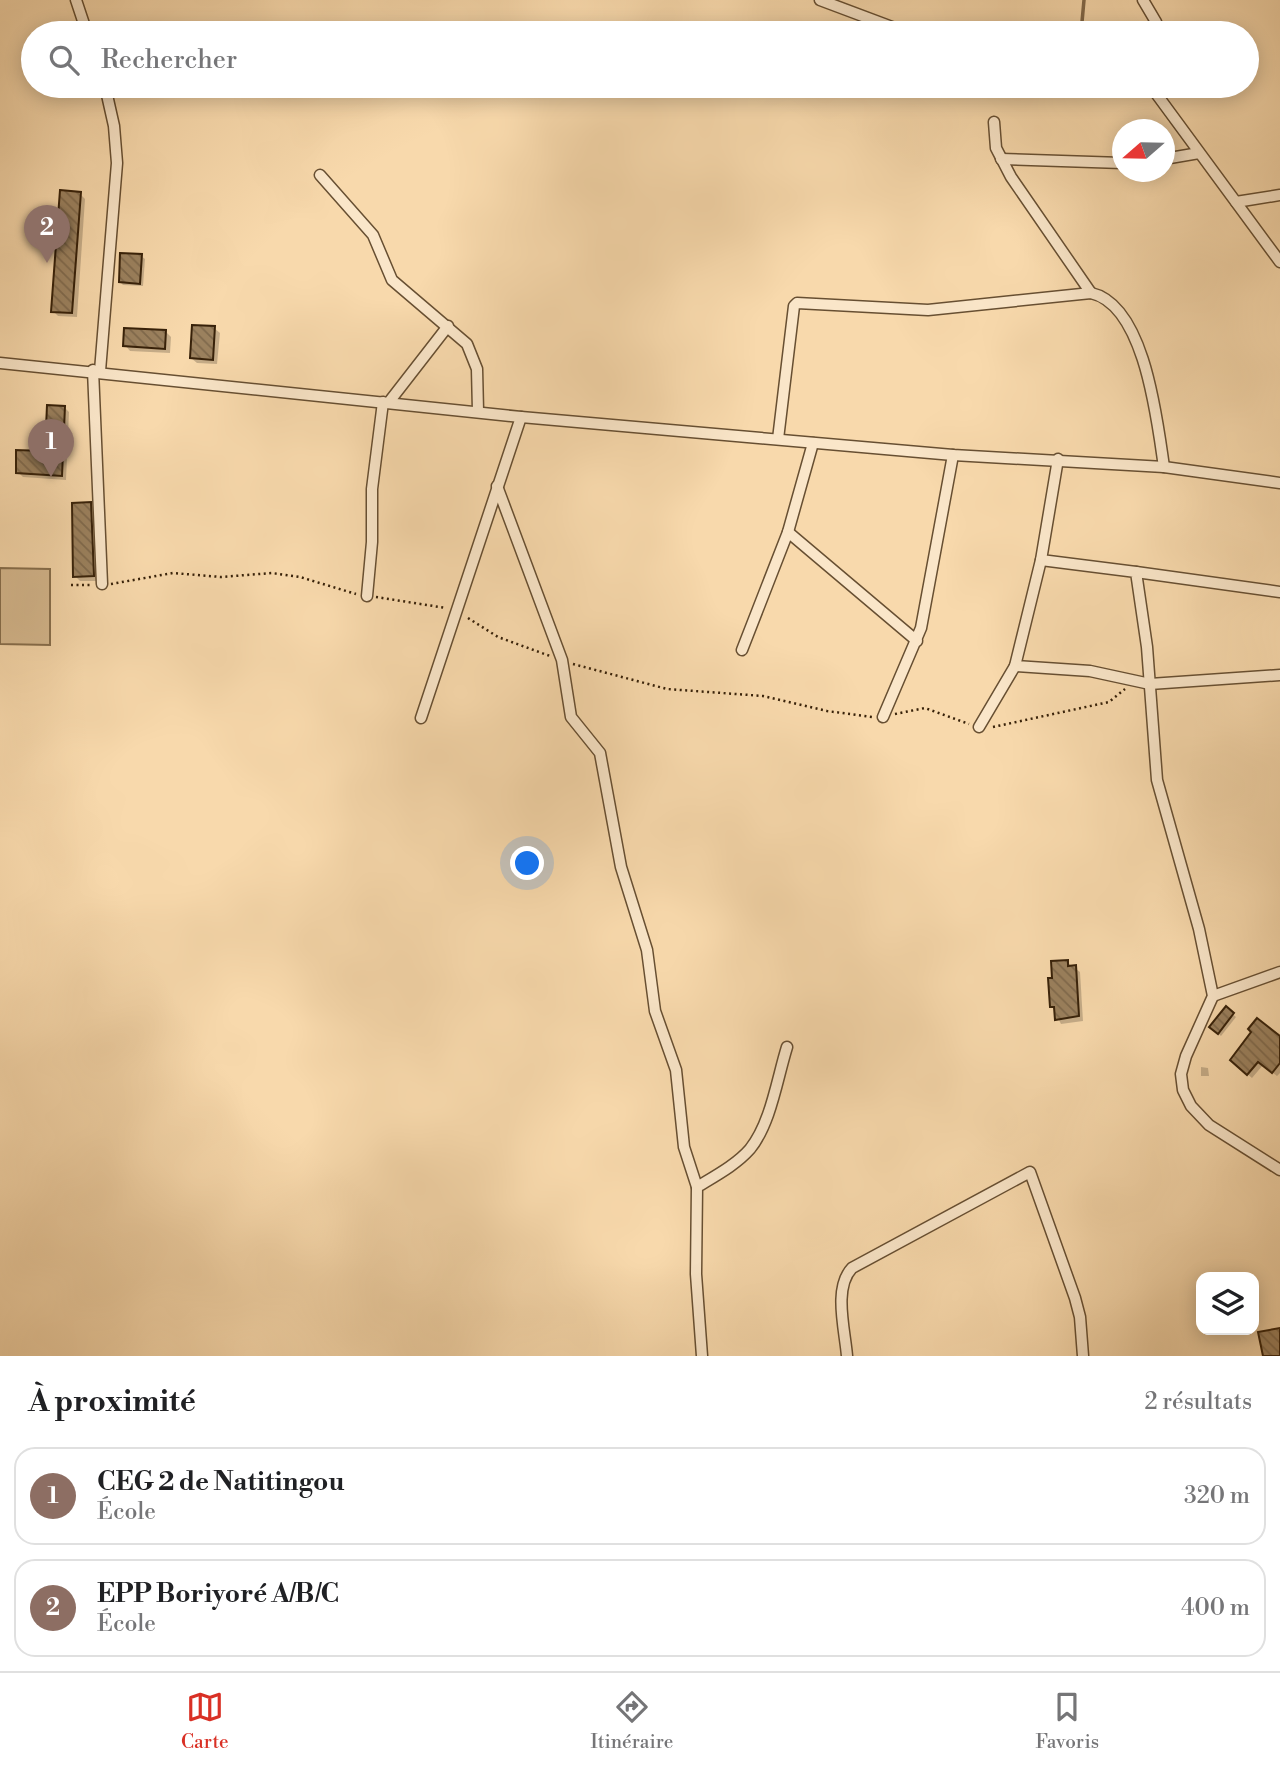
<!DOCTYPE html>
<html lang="fr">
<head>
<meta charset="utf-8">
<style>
	:root { --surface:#fff; --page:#f6f6f6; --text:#202124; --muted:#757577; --line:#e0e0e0; --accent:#d93025 }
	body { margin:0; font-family:"Libre Bodoni",serif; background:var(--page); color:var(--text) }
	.controls { position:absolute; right:21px; bottom:21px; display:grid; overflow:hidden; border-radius:14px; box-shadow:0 4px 18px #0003 }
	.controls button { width:63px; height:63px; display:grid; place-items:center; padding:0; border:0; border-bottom:2px solid var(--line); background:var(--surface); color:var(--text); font:35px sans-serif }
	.compass { position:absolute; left:1112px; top:119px; width:63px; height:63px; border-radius:50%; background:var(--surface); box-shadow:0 4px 18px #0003; rotate:250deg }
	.you { position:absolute; left:528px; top:864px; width:24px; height:24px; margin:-18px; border:5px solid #fff; border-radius:50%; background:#1a73e8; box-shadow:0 0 0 10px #1a73e833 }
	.badge { display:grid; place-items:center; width:46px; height:46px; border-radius:50%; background:var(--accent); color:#fff; font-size:23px; font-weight:700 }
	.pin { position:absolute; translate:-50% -58px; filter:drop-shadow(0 2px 4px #0008) }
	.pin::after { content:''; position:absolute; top:37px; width:24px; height:21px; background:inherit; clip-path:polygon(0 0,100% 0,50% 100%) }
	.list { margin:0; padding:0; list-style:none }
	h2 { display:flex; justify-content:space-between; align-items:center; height:91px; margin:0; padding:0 28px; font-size:30px }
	h2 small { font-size:23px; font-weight:400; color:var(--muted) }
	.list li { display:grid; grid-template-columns:46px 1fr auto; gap:21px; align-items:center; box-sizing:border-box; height:98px; margin:0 14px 14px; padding:0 14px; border:2px solid var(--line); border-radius:21px }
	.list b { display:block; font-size:26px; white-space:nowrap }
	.list p { margin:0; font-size:23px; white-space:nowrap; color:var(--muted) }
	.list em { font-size:23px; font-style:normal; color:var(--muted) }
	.icon { flex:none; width:38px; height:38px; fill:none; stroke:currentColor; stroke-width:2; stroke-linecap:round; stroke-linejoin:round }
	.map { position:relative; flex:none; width:1280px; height:1356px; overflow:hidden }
	.search { position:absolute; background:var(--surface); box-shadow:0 4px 18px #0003; left:21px; right:21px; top:21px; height:77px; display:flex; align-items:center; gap:18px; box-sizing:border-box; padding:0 24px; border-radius:38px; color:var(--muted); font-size:26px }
	.sheet { height:315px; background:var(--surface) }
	nav { display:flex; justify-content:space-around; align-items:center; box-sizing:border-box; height:98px; border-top:2px solid var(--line); background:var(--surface); font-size:19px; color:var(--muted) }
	nav a { display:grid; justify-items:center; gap:4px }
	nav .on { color:var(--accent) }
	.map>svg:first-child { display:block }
	.green { fill:#d7ba90; stroke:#876e4c; stroke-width:2 }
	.shadow { fill:#0003 }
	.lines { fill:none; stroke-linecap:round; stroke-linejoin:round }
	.stream { stroke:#836a4a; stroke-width:3.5 }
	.building { fill:url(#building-back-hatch); stroke:#372109; stroke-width:2 }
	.minor-casing { stroke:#674f32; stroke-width:13 }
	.path { stroke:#372109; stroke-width:2.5; stroke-dasharray:2 3.5; stroke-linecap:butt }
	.minor { stroke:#fae6c9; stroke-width:10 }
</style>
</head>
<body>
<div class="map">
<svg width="1280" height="1356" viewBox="0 0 1280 1356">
	<defs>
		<pattern id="building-back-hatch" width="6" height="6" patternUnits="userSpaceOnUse" patternTransform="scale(1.75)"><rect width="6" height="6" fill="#9b815e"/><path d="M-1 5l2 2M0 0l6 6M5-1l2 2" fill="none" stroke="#7f694c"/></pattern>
	</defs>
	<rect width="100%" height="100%" fill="#f8d9ac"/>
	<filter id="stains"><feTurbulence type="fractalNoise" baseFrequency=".00286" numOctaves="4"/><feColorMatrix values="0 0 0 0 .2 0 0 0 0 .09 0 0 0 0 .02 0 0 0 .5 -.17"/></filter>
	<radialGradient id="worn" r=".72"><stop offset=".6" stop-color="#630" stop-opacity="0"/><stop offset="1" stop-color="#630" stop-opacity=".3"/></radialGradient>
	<path class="green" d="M0,568L50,569V645L0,644Z"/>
	<g class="shadow">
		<path d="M80,194L85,199L77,317L58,316L53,311Z"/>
		<path d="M141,256L145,259L143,286L123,285L120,282Z"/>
		<path d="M214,328L220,333L217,364L197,363L191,358Z"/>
		<path d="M166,332L171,337L170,353L130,351L125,345Z"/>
		<path d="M64,407L69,412L66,480L23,477L18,472L47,452Z"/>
		<path d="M90,504L95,509L98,581H80L75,576Z"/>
		<path d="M1067,962L1080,972L1083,1021L1061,1024L1052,1006L1054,980Z"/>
		<path d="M1226,1009L1236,1017L1221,1036L1211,1027Z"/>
		<path d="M1280,1038V1073L1277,1076L1263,1065L1252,1078L1236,1064Z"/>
		<path d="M1201,1067L1208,1068L1209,1076H1201Z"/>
	</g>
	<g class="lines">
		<path class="stream" d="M1081,33L1084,0"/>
	</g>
	<g class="building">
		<path d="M60,190L81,192L72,313L51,312Z"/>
		<path d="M120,253L142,254L140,284L119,282Z"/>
		<path d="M192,325L215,326L213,360L190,358Z"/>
		<path d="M124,328L166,330L165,349L123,346Z"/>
		<path d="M47,405L65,406L62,476L16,473V450L45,451Z"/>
		<path d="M91,502L94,576L73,577L72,503Z"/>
		<path d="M1068,960V966L1076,965L1079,1016L1055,1020L1054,1007H1050L1048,978H1052L1051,961Z"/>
		<path d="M1226,1006L1234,1013L1218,1034L1209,1027Z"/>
		<path d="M1257,1018L1280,1036V1063L1272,1073L1258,1062L1247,1075L1230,1060L1251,1032L1248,1029Z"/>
		<path d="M1280,1328V1356H1263L1258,1332Z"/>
	</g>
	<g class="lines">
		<defs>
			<g id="minor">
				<path d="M76,0L87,33"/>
				<path d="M820,0L908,33"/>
				<path d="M1143,0L1156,22L1159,33"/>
				<path d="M1131,86L1155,92"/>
				<path d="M1155,92L1280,262"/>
				<path d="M994,122L996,148L1011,177L1091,293"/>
				<path d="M1001,159L1122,163"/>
				<path d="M1164,159L1199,153"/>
				<path d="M320,175L373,235L392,280L467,344L477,369L478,411"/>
				<path d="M1236,202L1280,195"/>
				<path d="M0,363L521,417L953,455L1164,467L1280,483"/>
				<path d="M93,370L102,584"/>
				<path d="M100,371L117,163L114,126L105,86"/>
				<path d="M389,402L448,326"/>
				<path d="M778,439L794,306L797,303L928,310L1091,293C1145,305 1157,420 1164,467"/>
				<path d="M1058,459L1041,560L1136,572L1147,647L1157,780L1199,929L1213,996L1186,1056L1181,1074L1183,1090L1191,1106L1209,1125L1280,1170"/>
				<path d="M497,486L562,660L571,717L600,753L621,867L647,950L655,1011L676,1070L684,1147L697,1187"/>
				<path d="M788,532L917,641"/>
				<path d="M1041,560L1015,666L1090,671L1150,684L1280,675"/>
				<path d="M1136,572L1280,592"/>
				<path d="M367,596L372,542V489L383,402"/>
				<path d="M742,650L788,532L813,443"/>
				<path d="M883,717L921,628L953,455"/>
				<path d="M421,718L521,417"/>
				<path d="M979,727L1015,666"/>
				<path d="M1213,996L1280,972"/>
				<path d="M702,1356L696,1274L697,1187C715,1176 736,1165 750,1149C771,1123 777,1079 787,1047"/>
				<path d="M847,1356C845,1330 833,1288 852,1268L1030,1172L1075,1298L1080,1317L1083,1356"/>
			</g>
		</defs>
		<use href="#minor" class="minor-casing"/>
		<g class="path">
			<path d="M111,584L173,573L221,577L272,573L300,577L356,594"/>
			<path d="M71,585H91"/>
			<path d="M376,597L446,608"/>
			<path d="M468,618L498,637L550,656"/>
			<path d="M573,664L667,689L763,696L827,711L872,717"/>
			<path d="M895,714L925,708L969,724"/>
			<path d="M993,727L1109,702L1125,689"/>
		</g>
		<use href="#minor" class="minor"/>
	</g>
	<rect width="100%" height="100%" filter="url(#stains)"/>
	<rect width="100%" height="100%" fill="url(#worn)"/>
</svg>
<div class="controls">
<button><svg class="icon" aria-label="layers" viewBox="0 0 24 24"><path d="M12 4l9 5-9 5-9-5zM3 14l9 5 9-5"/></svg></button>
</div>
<svg class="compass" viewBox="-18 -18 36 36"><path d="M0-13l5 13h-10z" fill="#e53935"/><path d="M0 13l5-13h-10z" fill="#757577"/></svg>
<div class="you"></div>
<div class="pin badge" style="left:51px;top:477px;background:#8d6e63">1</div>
<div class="pin badge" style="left:47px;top:263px;background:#8d6e63">2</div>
<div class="search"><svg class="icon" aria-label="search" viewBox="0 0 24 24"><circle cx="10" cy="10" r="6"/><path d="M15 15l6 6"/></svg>Rechercher</div>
</div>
<section class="sheet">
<h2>À proximité<small>2 résultats</small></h2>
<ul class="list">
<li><span class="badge" style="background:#8d6e63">1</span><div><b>CEG 2 de Natitingou</b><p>École</p></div><em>320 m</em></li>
<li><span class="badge" style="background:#8d6e63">2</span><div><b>EPP Boriyoré A/B/C</b><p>École</p></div><em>400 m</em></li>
</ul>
</section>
<nav>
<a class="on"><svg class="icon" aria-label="map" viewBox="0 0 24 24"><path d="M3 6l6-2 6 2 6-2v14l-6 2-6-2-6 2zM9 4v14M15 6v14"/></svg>Carte</a>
<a><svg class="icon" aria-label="directions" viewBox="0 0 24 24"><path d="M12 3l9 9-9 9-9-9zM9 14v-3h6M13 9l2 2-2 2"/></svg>Itinéraire</a>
<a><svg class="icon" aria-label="saved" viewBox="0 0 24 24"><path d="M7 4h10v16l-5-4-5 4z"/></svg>Favoris</a>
</nav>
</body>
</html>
